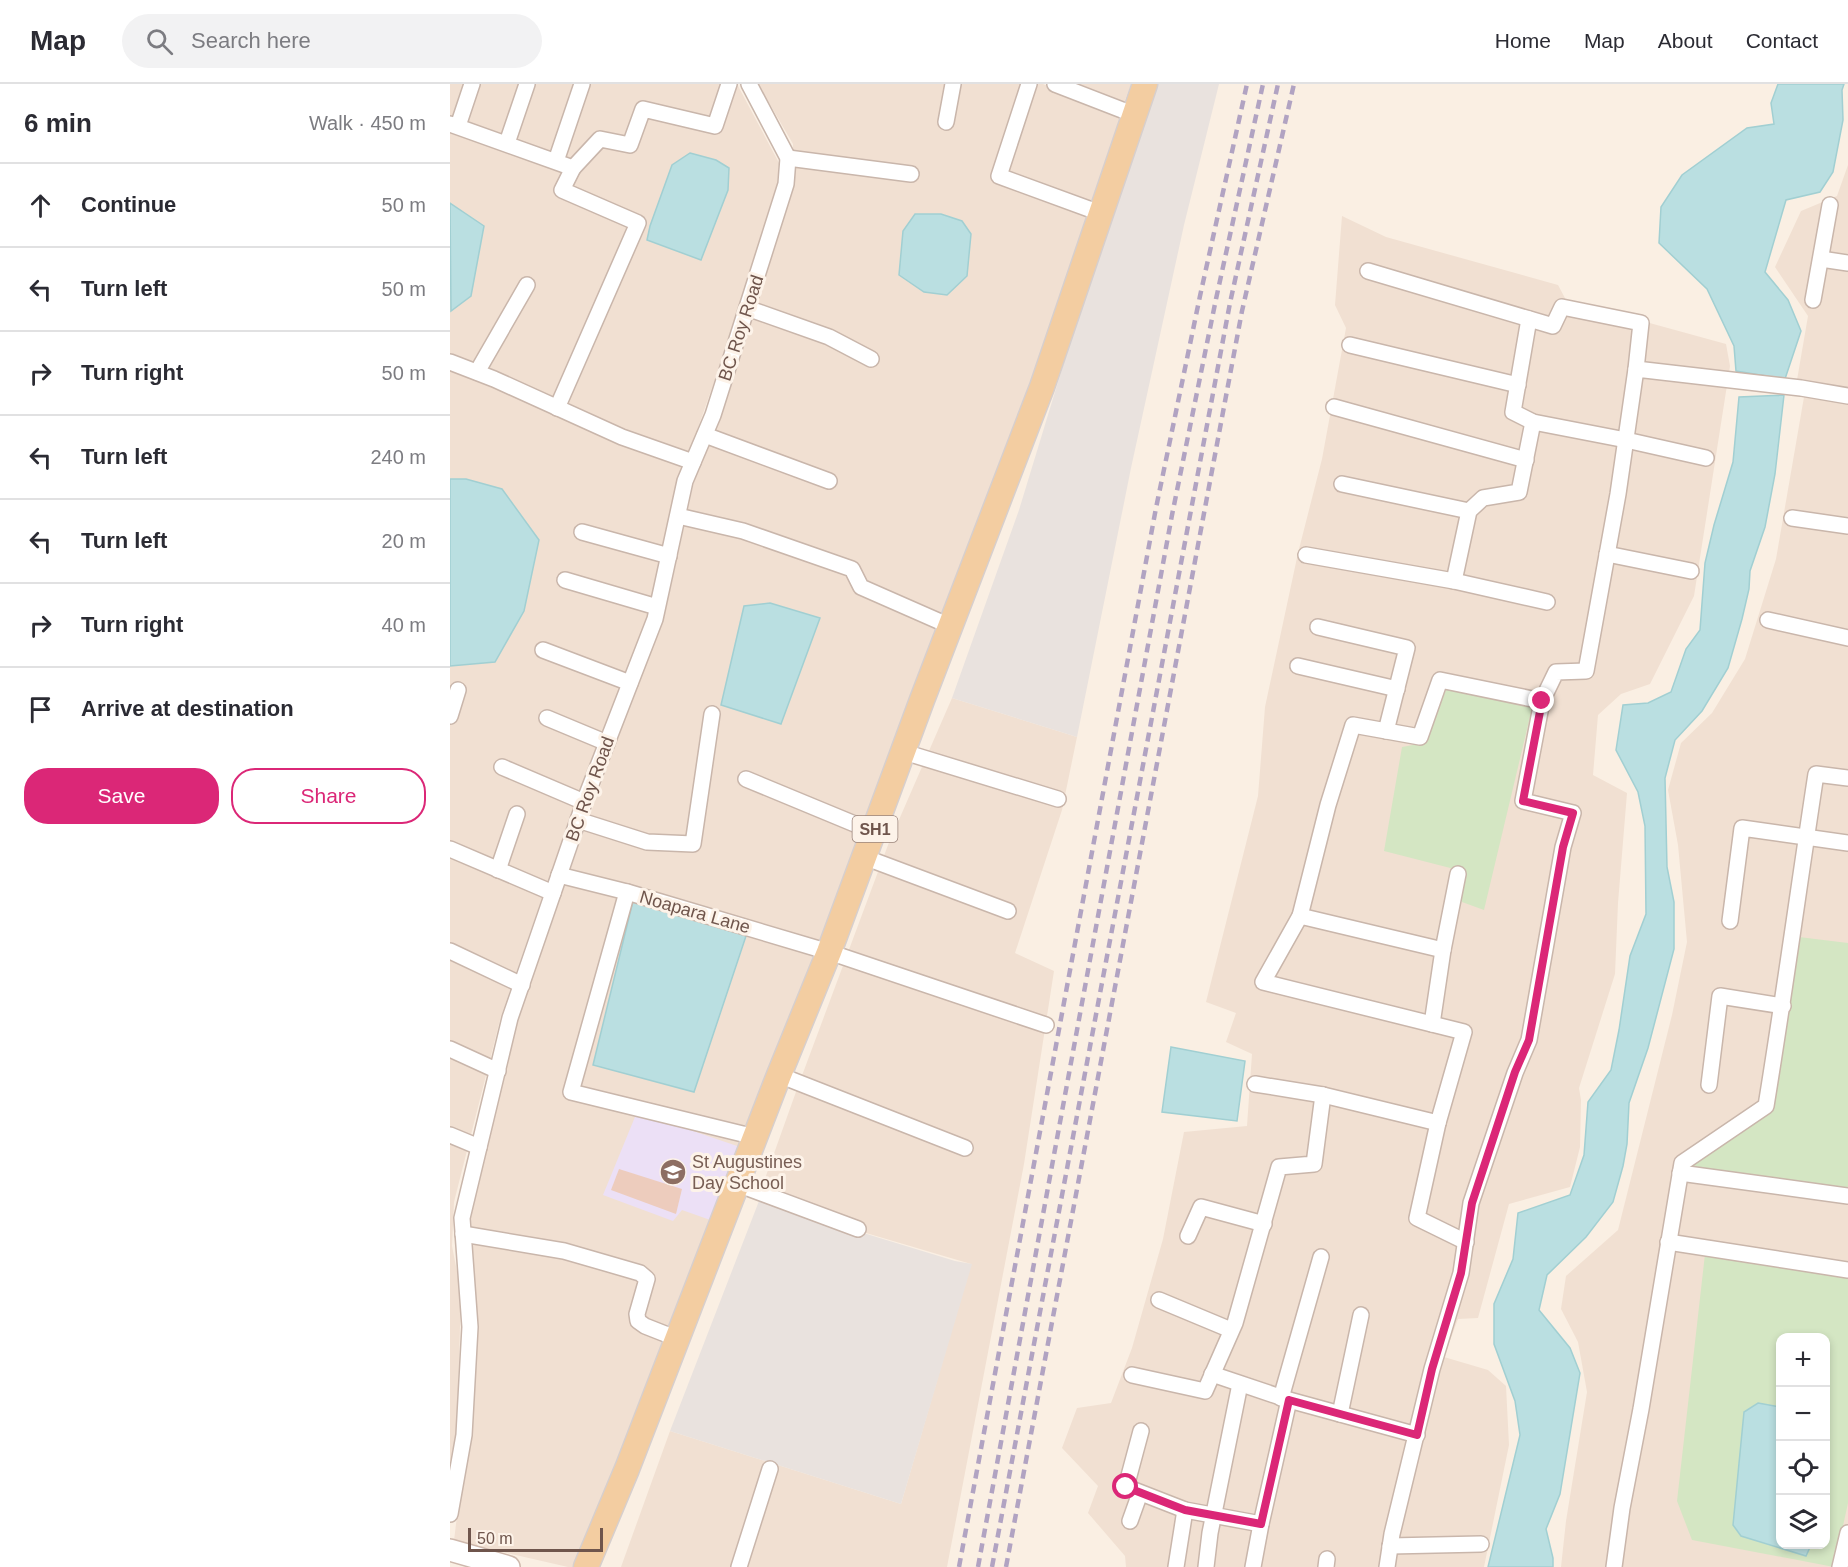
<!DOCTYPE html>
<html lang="en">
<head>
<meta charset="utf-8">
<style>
	:root { --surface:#fff; --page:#f2f2f3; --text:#2b2b33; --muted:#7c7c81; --line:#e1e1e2; --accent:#db2777 }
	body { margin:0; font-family:Helvetica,sans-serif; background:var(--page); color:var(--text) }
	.controls { position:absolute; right:18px; bottom:18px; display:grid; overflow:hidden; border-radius:12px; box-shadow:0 3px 9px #0003 }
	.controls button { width:54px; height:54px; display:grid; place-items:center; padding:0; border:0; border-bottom:2px solid var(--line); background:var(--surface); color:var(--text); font:30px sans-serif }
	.scale { position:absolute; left:18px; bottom:15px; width:135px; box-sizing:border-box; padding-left:6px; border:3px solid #6f554c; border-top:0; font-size:16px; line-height:21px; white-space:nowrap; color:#6f554c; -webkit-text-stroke:4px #fdf3e9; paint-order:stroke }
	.stop { position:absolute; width:18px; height:18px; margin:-14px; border:4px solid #db2777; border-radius:50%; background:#fff }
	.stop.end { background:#db2777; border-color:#fff; box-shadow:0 2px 6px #0008 }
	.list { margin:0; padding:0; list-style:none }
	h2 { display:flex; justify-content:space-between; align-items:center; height:78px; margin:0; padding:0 24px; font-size:26px }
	h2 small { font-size:20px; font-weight:400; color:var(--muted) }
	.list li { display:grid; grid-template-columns:39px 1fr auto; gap:18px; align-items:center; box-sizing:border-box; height:84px; padding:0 24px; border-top:2px solid var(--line) }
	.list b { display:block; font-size:22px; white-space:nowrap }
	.list em { font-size:20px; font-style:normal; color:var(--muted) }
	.actions { display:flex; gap:12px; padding:18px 24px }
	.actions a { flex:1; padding:14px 0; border:2px solid var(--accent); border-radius:24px; text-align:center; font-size:21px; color:var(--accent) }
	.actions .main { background:var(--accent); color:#fff }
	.icon { flex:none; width:33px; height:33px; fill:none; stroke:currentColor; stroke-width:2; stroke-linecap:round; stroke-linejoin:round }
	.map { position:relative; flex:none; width:1398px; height:1483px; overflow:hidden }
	header { display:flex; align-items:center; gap:36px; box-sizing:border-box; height:84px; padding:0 30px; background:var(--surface); border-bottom:2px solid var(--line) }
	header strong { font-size:28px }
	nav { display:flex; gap:33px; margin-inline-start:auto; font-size:21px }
	.search { width:420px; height:54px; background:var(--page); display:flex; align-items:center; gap:15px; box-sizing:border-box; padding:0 21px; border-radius:33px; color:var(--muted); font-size:22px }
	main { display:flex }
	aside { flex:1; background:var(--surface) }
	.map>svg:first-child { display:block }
	.residential { fill:#f1e0d2; fill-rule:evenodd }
	.industrial { fill:#e9e2de }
	.education { fill:#ece0f6 }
	.green { fill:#d4e6c3; fill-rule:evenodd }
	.water { fill:#badfe1; stroke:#a1cfd2; stroke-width:1.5 }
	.building { fill:#edccbd }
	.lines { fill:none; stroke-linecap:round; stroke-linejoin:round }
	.street-casing { stroke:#c9b6ab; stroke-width:18 }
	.secondary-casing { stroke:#ceb8ac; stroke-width:24 }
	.primary-casing { stroke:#d7cfcd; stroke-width:27 }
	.street { stroke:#fff; stroke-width:15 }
	.secondary { stroke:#fff; stroke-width:21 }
	.primary { stroke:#f3cda1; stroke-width:24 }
	.rail { stroke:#b1a3c2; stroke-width:4.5; stroke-dasharray:9 6; stroke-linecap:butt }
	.route { stroke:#db2777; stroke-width:8 }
	.labels { text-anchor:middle; stroke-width:6; stroke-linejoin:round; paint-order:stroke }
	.shield { fill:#fdf3e9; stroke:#9a847b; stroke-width:1.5 }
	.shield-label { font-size:16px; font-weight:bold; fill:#6f554c }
	.street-label { font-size:18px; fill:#6f554c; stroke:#fdf3e9 }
	.education-label { font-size:18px; fill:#785e54; stroke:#fdf3e9; text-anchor:start }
</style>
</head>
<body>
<header>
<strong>Map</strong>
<div class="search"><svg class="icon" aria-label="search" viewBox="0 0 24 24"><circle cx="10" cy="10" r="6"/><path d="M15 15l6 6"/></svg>Search here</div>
<nav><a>Home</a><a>Map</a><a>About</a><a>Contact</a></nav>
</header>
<main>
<aside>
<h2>6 min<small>Walk · 450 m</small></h2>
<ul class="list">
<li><svg class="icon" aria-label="ahead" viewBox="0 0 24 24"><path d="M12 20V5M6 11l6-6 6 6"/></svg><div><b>Continue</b></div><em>50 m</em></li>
<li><svg class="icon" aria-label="left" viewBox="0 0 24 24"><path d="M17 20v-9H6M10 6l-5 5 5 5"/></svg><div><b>Turn left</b></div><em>50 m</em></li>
<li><svg class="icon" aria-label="right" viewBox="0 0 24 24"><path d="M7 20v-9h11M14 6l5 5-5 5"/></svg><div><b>Turn right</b></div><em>50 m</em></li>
<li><svg class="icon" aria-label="left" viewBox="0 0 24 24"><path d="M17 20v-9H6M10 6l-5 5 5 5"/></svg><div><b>Turn left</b></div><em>240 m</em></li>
<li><svg class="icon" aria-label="left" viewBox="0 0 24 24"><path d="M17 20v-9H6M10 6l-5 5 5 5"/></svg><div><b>Turn left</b></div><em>20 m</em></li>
<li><svg class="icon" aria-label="right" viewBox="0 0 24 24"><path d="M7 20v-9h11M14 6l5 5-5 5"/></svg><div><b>Turn right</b></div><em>40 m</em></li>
<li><svg class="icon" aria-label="arrive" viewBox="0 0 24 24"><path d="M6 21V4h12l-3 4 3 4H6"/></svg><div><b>Arrive at destination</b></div></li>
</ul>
<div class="actions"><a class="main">Save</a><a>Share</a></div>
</aside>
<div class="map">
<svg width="1398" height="1483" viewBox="0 0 1398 1483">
	<rect width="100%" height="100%" fill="#faefe3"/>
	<g class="residential">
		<path d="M0,0H287L329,79L327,101L270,281L230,395L199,532L101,799L0,757Z"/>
		<path d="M308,0H593L671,32L637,130L551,399L131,1483H118L4,1457L28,1253L21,1133L68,936L108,819L170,648L214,534L244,398L312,204L343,96V60Z"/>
		<path d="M628,0H681L674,19Z"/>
		<path d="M1398,81V305L1347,296L1358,232L1325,183L1351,127L1387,112Z"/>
		<path d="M892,132L936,153L1108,201L1116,216L1276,260L1280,282L1244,512L1200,600L1171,610L1148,631L1143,691L1177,709L1168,819L1165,890L1129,1004L1131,1016L1130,1063L1120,1103L1059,1120L1028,1234L1008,1235L994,1273L1038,1286L1056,1302L1059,1361L1034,1483H676L675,1472L638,1429L648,1402L612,1364L627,1324L661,1319L682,1264L713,1155L734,1048L797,1042L802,970L776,958L786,929L756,918L808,712L815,623L848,469L872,375L896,244L885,221Z"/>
		<path d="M1354,313L1398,320V1483H1111L1116,1437L1137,1308L1128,1258L1111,1225L1116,1192L1168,1146L1222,931L1237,858L1228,761L1218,706L1231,659L1262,629L1295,575L1326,475ZM1330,1254H1376V1460H1330Z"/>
		<path d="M502,614L627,653L612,726L565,869L604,887L574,1080L497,1483H171L220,1347L451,1420L521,1180L416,1149L312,1103L347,1005L438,761Z"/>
		<path d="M0,769L94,808L51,932L4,1118L2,1162L11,1208L7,1345L0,1379Z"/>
	</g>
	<g class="industrial">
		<path d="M702,0H769L734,141L681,384L627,653L502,614L569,426L655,144Z"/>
		<path d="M309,1117L505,1177L522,1180L451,1420L220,1347Z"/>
	</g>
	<path class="education" d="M187,1028L293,1064L266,1138L232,1126L223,1137L153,1111Z"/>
	<g class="green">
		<path d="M997,604L1083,620L1034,826L1012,818V787L934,767L952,663L974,659Z"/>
		<path d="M1349,853L1398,859V1104L1247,1084L1238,1080L1321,1025Z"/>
		<path d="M1255,1170L1398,1191V1419L1384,1483L1242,1456L1227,1417ZM1330,1254H1376V1460H1330Z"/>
	</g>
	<g class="water">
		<path d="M1328,0H1394L1392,6L1393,36L1383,88L1370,108L1336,116L1315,188L1338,216L1351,247L1335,295L1286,287L1284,262L1257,205L1209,159L1211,123L1232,91L1297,44L1324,40L1321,19Z"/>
		<path d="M240,69L266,76L279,84L278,106L251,176L197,156L200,142L222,81Z"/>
		<path d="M0,119L34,142L21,212L1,227Z"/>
		<path d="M465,130H491L512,137L521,150L517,192L497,211L474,208L449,191L453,147Z"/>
		<path d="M1334,311L1325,390L1315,443L1300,487L1299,505L1292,535L1278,584L1252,627L1225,656L1215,694L1217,783L1224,818V865L1198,964L1179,1019L1177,1060L1173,1082L1163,1118L1136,1153L1097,1191L1089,1226L1120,1264L1130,1289L1110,1410L1096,1445L1103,1474V1483H1038L1070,1351L1065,1317L1044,1260V1220L1063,1175L1068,1129L1120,1111L1134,1071L1138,1018L1161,986L1169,946L1180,872L1196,830L1195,742L1188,708L1166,666L1173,621L1198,619L1221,608L1236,565L1250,546L1255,479L1264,441L1283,378L1289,313Z"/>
		<path d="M0,395H16L52,405L89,456L74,527L45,578L0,582Z"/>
		<path d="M320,519L370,534L331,640L271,621L294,522Z"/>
		<path d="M183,817L298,846L244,1008L143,981Z"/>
		<path d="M721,963L795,977L787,1037L712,1028Z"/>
		<path d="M1308,1319L1330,1323V1460L1361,1461L1356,1472L1291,1452L1283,1441L1294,1328Z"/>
	</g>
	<path class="building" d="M169,1085L232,1105L226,1130L161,1106Z"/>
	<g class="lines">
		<defs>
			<g id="street">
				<path d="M579,0L549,92L650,129"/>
				<path d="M605,0L685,31"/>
				<path d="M496,38L503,0"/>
				<path d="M0,40L123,84L150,55L180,61L193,25L265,42L279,0"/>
				<path d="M8,42L22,0"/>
				<path d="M57,59L77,0"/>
				<path d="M338,74L461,90"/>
				<path d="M106,77L132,0"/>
				<path d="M1371,175L1398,179"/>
				<path d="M918,187L1103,242L1112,223L1191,239L1186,285"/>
				<path d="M1363,216L1380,121"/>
				<path d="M297,224L379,253L421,275"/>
				<path d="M1079,235L1063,328L1083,338L1176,356L1256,374"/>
				<path d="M900,261L1068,301"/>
				<path d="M0,278L44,295L172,353L243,378"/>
				<path d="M27,288L77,201"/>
				<path d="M884,323L1076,376"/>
				<path d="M107,324L188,139L112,106L123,84"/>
				<path d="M255,351L379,397"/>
				<path d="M892,400L1019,427"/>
				<path d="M228,432L293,447L402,485L411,503L502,543"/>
				<path d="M1342,434L1398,442"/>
				<path d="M132,448L219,472"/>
				<path d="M1157,470L1241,487"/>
				<path d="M856,471L1004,497L1097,518"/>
				<path d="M115,496L207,523"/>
				<path d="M1004,497L1019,427L1033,414L1069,408L1083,338"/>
				<path d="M1318,536L1398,554"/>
				<path d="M868,543L957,564L936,647"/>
				<path d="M93,566L180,599"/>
				<path d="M848,582L947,605"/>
				<path d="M0,632L8,606"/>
				<path d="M97,634L157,659"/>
				<path d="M454,668L608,715"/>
				<path d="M52,683L134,718"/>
				<path d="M296,695L424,748"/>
				<path d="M128,736L197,758L243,760L262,630"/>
				<path d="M0,765L103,809"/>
				<path d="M414,773L558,827"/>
				<path d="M48,786L67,730"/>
				<path d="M109,791L177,808L379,868L596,941"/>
				<path d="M177,808L121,1008L305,1053"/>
				<path d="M850,832L878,721L903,641L970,653L990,596L1092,617"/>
				<path d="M1280,837L1292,744L1398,759"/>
				<path d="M993,866L850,832L813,898L1014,948L988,1039L967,1134L1016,1158"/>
				<path d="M0,867L72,901"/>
				<path d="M982,940L993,866L1008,790"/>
				<path d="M0,965L48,987"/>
				<path d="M329,991L515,1064"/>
				<path d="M805,1000L873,1011L988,1039"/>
				<path d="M1259,1001L1270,912L1333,922"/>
				<path d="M0,1051L29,1063"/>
				<path d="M1230,1089L1398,1112"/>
				<path d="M287,1100L408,1145"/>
				<path d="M13,1150L114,1167L190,1189L197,1195L187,1230L188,1237L195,1242L228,1255"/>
				<path d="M738,1152L751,1123L814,1140"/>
				<path d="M1218,1158L1398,1186"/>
				<path d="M709,1216L781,1246"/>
				<path d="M762,1290L839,1316L967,1351"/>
				<path d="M682,1291L755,1307L785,1239L829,1083L864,1080L873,1011"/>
				<path d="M831,1314L871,1173"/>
				<path d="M890,1330L911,1231"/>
				<path d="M691,1347L676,1403L735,1426L811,1440"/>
				<path d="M0,1430L14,1351L20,1243L12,1134L60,934L136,713L205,535L235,397L263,331L336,100L338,74L299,0"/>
				<path d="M680,1437L690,1409"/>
				<path d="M940,1462L1031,1460"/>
				<path d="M289,1483L320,1385"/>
				<path d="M726,1483L735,1426"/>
				<path d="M756,1483L760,1449L790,1300"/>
				<path d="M803,1483L811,1440L839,1316"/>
				<path d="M876,1483L877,1475"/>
				<path d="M937,1483L942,1450L982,1285L1011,1189L1021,1119L1065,989L1079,956L1113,763L1123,729L1073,717L1092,617L1106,588L1136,587L1168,410L1186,285L1351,304L1398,312"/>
				<path d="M1164,1483L1172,1424L1191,1325L1232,1079L1316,1022C1334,912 1349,801 1366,690L1398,694"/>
				<path d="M1390,1483L1398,1449"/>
			</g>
			<path id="secondary" d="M0,1466L59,1483"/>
			<path id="primary" d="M136,1483L177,1385L329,991L379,868L472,616L592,303L695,0"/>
		</defs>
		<use href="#street" class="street-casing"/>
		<use href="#secondary" class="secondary-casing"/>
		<use href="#primary" class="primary-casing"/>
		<use href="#street" class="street"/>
		<use href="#secondary" class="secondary"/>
		<use href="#primary" class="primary"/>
		<g class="rail">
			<path d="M509,1483L706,424L750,212L797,0"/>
			<path d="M528,1483L722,431L766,215L813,0"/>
			<path d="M542,1483L780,219L828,0"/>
			<path d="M556,1483L792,227L844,0"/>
		</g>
	</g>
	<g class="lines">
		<path class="route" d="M676,1403L735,1426L811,1440L839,1316L967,1351L982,1285L1011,1189L1022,1119L1065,988L1079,956L1113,763L1123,729L1073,717L1092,617"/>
	</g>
	<defs>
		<symbol id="school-disc" viewBox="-11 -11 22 22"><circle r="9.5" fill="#8d6e63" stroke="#fdf3e9"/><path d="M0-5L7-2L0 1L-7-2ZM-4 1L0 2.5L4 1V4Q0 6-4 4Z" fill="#fff"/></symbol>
	</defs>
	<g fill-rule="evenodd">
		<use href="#school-disc" x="208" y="1073" width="30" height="30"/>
	</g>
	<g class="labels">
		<rect class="shield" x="402.5" y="732" width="45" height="26" rx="4.5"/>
		<g class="shield-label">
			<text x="425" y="751">SH1</text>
		</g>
		<g class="street-label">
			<text transform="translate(291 244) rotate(-72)" y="6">BC Roy Road</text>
			<text transform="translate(140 705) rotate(-70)" y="6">BC Roy Road</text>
			<text transform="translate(245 828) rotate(16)" y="6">Noapara Lane</text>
		</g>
		<g class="education-label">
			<text x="242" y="1084">St Augustines<tspan x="242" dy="21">Day School</tspan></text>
		</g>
	</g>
</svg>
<div class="controls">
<button>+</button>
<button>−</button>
<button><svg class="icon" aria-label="locate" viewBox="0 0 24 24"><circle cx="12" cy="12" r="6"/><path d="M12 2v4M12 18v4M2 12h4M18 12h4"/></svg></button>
<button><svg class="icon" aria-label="layers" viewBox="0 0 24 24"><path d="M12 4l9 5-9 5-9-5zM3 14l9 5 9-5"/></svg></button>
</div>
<div class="scale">50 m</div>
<div class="stop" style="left:676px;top:1403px"></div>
<div class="stop end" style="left:1092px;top:617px"></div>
</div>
</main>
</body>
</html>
